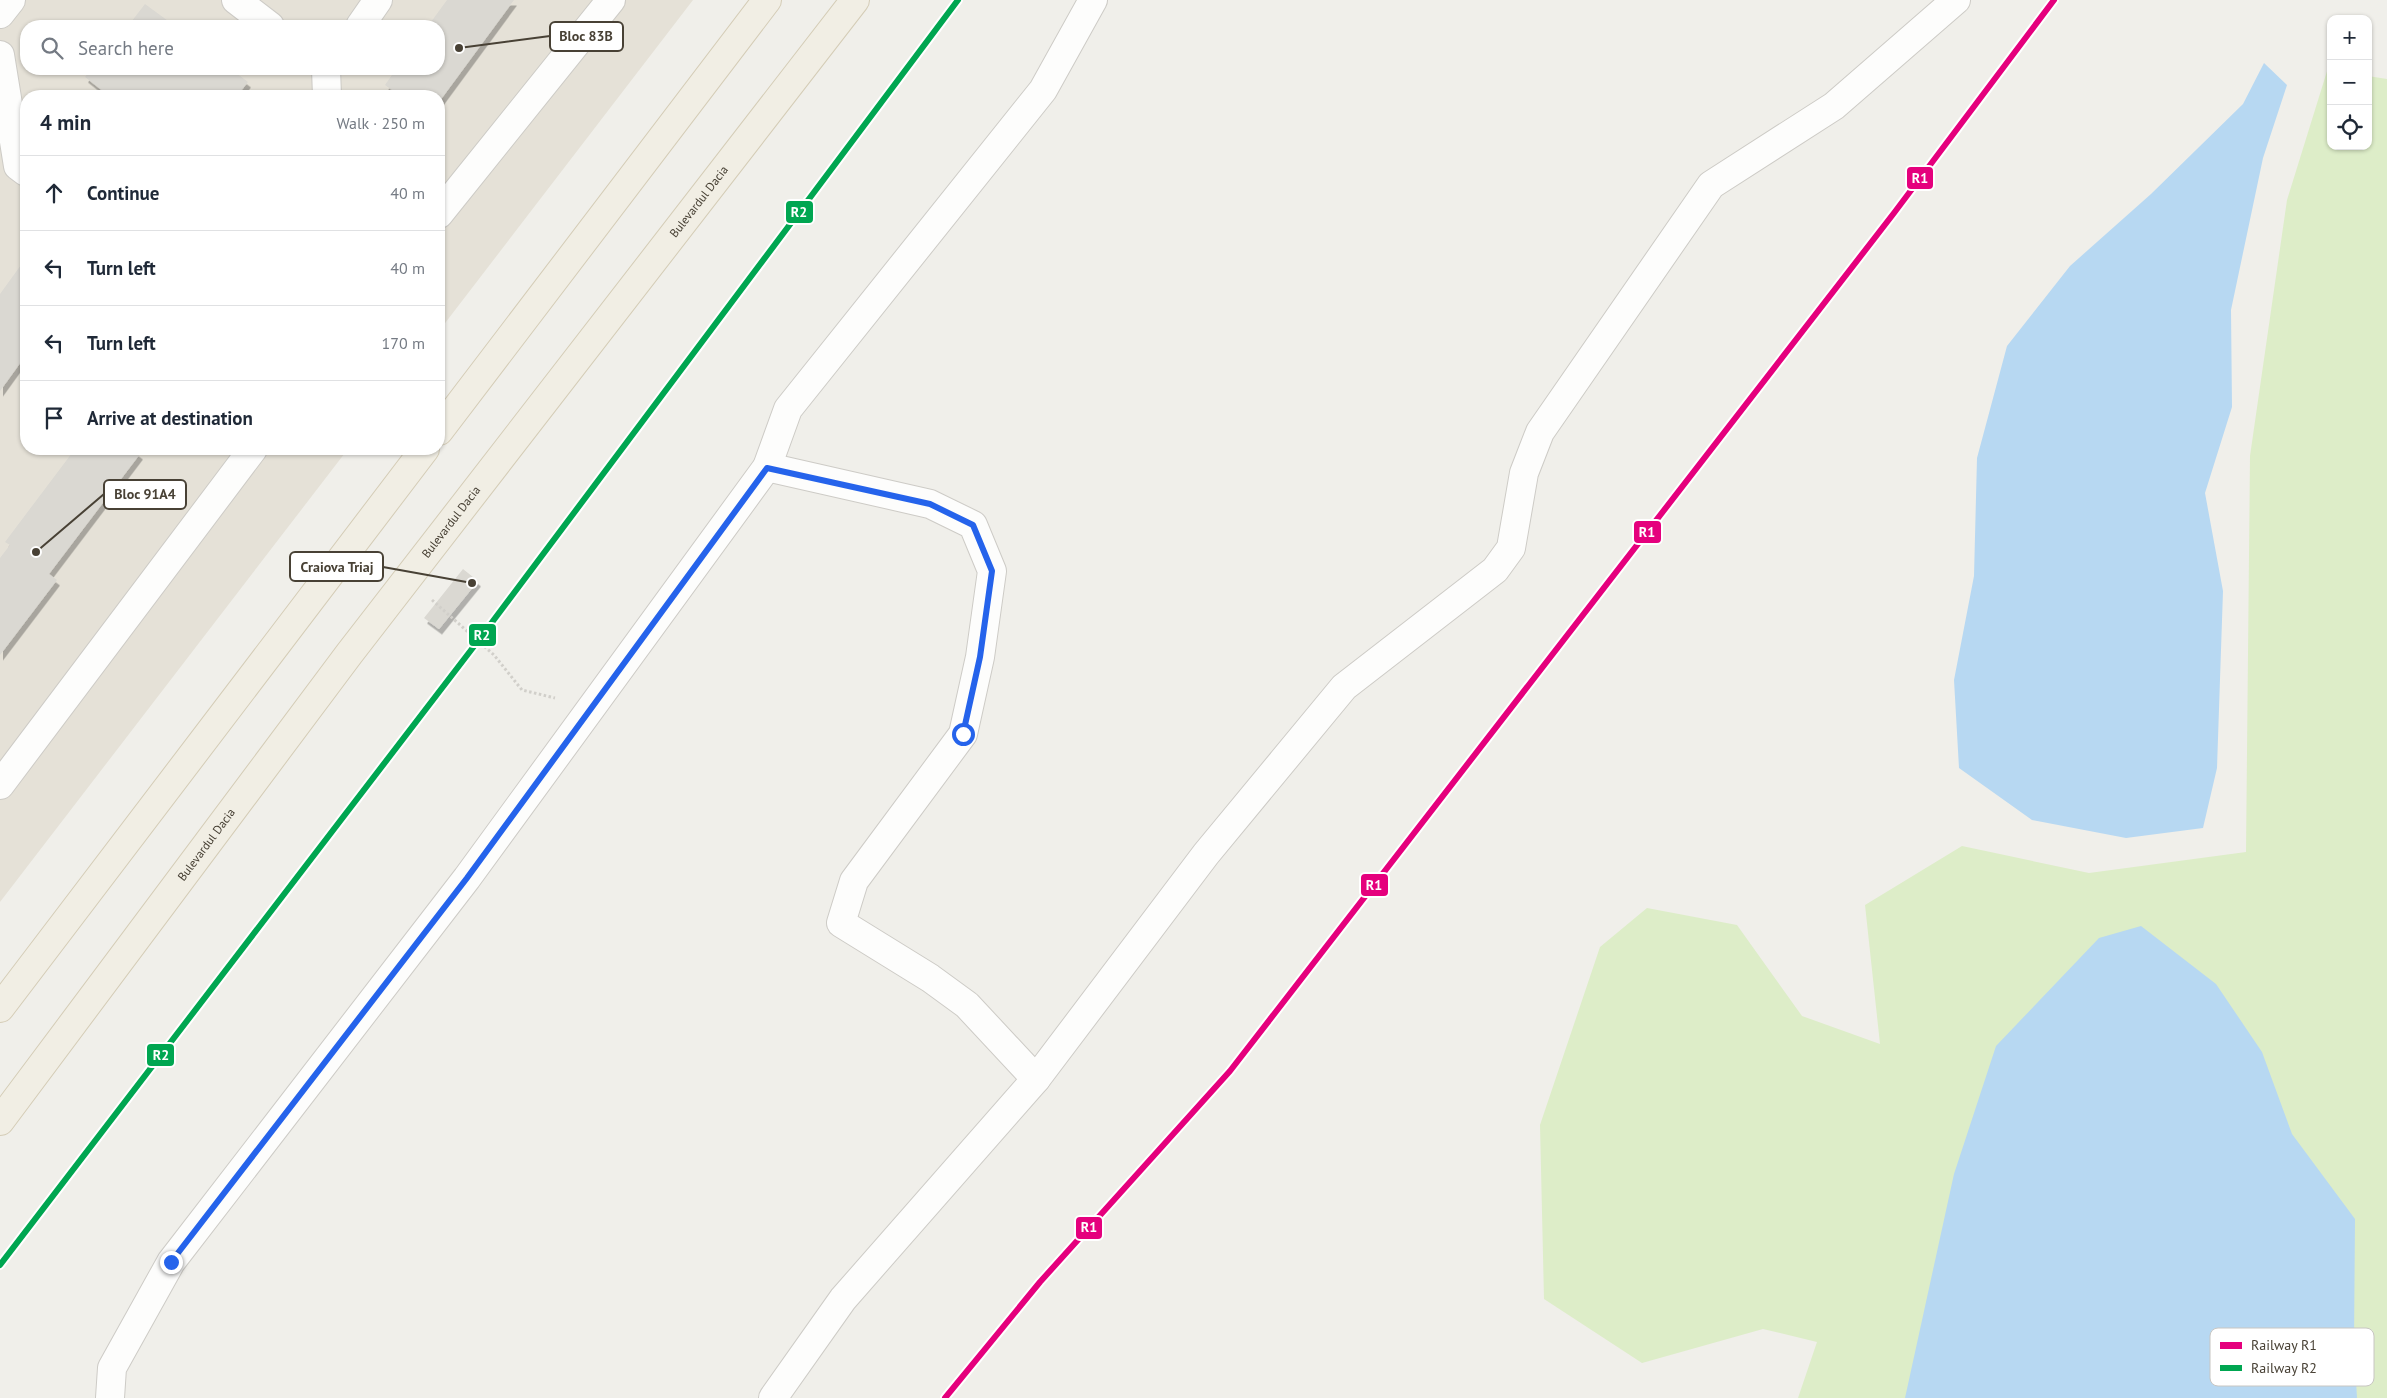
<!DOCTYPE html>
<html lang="en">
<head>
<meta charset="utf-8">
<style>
	:root { --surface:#fff; --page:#f2f2f3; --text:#1f2937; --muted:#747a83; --line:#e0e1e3 }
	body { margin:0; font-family:"PT Sans",sans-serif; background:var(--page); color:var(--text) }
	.controls { position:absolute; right:15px; top:15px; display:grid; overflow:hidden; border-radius:10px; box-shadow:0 1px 4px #0004 }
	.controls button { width:45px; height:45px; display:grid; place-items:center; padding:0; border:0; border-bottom:1px solid var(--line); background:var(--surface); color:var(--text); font:25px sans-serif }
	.stop { position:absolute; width:15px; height:15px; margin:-11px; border:4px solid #2563eb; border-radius:50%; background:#fff }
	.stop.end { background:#2563eb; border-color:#fff; box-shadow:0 1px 5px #0008 }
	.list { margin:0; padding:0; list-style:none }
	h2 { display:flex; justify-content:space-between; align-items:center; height:65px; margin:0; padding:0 20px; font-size:21px }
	h2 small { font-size:16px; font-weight:400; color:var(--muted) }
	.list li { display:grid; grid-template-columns:32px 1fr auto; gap:15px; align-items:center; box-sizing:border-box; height:75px; padding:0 20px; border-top:1px solid var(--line) }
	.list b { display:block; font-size:19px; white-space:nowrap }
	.list em { font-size:16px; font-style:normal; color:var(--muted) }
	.icon { flex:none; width:28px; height:28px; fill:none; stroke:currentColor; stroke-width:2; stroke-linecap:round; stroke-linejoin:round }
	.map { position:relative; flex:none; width:2387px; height:1398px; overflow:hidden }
	.search { position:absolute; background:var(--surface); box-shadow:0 1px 4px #0004; left:20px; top:20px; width:425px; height:55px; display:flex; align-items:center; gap:12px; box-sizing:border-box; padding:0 18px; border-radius:20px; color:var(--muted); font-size:19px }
	.panel { position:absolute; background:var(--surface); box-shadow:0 1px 4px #0004; left:20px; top:90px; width:425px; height:365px; border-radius:20px }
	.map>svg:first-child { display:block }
	.residential { fill:#e5e1d7; fill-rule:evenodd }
	.green { fill:#ddedc8 }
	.water { fill:#b7d8f2 }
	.building { fill:#dad8d2; filter:url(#shadow) }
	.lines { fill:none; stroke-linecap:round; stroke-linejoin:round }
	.minor-casing { stroke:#cdcbc6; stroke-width:30 }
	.major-casing { stroke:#d4ccb6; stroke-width:30 }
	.path { stroke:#d1cfca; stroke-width:3; stroke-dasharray:2.5 2.5; stroke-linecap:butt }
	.minor { stroke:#fdfdfc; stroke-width:28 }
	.major { stroke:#f1eee4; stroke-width:28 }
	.rail-casing { stroke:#d9d9d8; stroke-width:5.5 }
	.rail { stroke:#fff; stroke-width:4; stroke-dasharray:11; stroke-linecap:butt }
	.rail-1-casing { stroke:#fff; stroke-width:10 }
	.rail-2-casing { stroke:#fff; stroke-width:10 }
	.rail-1 { stroke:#e5007d; stroke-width:6 }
	.rail-2 { stroke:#00a651; stroke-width:6 }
	.route { stroke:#2563eb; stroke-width:6 }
	.labels { text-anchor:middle; stroke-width:4; stroke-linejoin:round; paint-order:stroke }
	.street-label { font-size:12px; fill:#484135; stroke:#fff }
	.key { fill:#fff; stroke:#c8c6c2; stroke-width:1 }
	.key-label { font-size:14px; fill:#484135 }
	.leader { fill:none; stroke:#484135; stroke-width:2 }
	.callout-dot { fill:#484135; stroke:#fff; stroke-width:2 }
	.callout { fill:#fff; stroke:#484135; stroke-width:2 }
	.callout-label { font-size:14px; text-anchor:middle; font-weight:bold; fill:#484135 }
	.line-badge { stroke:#fff; stroke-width:2 }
	.badge-label { font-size:14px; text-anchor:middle; font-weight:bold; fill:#fff }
</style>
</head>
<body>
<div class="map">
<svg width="2387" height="1398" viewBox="0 0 2387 1398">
	<defs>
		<filter id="shadow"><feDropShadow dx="3" dy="5.5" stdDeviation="0" flood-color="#0004"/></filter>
	</defs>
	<rect width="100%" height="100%" fill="#f0efea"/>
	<path class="residential" d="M0,0H693L439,331V96H26V449H348L0,902ZM26,26H439V69H26Z"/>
	<path class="green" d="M2328,68H2331V146H2368V76L2387,79V1398H1798L1817,1342L1763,1329L1642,1363L1544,1299L1540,1125L1600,947L1647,908L1737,925L1802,1016L1880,1044L1865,905L1962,846L2089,873L2246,852L2250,456L2287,200Z"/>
	<g class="water">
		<path d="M2264,63L2287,85L2263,158L2231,310L2232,407L2205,493L2223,591L2217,768L2203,828L2126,838L2032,820L1959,768L1954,680L1974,576L1977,458L2007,346L2070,266L2151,194L2243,104Z"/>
		<path d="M2141,926L2216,984L2262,1052L2292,1134L2355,1219L2354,1344L2357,1398H1905L1954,1174L1996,1046L2099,938Z"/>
	</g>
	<g class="building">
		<path d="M447,0H514L439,102V96H400L385,85L396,69H439V26H428Z"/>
		<path d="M145,4L175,26H128Z"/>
		<path d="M91,69H231L248,82L237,96H109L85,77Z"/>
		<path d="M26,258V355L0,391V294Z"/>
		<path d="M75,449H133L140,454L49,574L57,580L0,655V558L10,545L5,542Z"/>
		<path d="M463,569L478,581L439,629L424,618Z"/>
	</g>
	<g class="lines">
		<defs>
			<g id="minor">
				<path d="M236,0L270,26"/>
				<path d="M0,14L11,0"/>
				<path d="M360,26L378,0"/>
				<path d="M0,55L18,166L26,172"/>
				<path d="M326,69L327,96"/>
				<path d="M439,214L611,0"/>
				<path d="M767,467L930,504L973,525L992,571L980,657L963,734L854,881L841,923L930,978L967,1005L1036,1079"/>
				<path d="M0,785L253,449"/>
				<path d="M110,1398L112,1368L171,1262L467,878L767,467L788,409L1043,90L1093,0"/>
				<path d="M773,1398L843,1299L1036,1079L1206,854L1344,687L1495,570L1511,548L1524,473L1540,432L1711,185L1834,106L1956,0"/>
			</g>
			<g id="major">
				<path d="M439,431L767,0"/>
				<path d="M0,1008L425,449"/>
				<path id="s1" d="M0,1121L349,654L855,0"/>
			</g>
		</defs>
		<use href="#minor" class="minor-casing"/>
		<use href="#major" class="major-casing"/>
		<path class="path" d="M432,600L494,655L522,690L555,698"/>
		<use href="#minor" class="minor"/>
		<use href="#major" class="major"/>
		<defs>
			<path id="rail" d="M945,1398L1040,1282L1230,1071L1894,213L2054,0"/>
		</defs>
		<use href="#rail" class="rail-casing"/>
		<use href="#rail" class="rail"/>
		<defs>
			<path id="rail-1" d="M945,1398L1040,1282L1230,1071L1894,213L2054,0"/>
			<path id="rail-2" d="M0,1265L478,641L958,0"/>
		</defs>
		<use href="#rail-1" class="rail-1-casing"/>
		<use href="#rail-2" class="rail-2-casing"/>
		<use href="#rail-1" class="rail-1"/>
		<use href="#rail-2" class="rail-2"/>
	</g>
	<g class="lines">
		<path class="route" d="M171,1262L467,878L767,468L930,504L973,525L992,571L980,657L963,734"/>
	</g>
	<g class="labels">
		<g class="street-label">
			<text dy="4" stroke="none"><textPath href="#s1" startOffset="1155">Bulevardul Dacia</textPath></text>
			<text dy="4" stroke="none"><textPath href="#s1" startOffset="750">Bulevardul Dacia</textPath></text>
			<text dy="4" stroke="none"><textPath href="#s1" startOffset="345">Bulevardul Dacia</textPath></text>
		</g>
	</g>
	<rect x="2210" y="1328" width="164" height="58" rx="8" class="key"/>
	<rect x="2220" y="1342" width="22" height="7" fill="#e5007d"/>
	<rect x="2220" y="1365" width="22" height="6" fill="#00a651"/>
	<g class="key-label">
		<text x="2251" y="1350">Railway R1</text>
		<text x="2251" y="1373">Railway R2</text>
	</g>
	<path class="leader" d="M459 48L550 36M36 552L104 494M472 583L383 567"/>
	<g class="callout-dot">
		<circle cx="459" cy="48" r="5"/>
		<circle cx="36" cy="552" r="5"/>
		<circle cx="472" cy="583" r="5"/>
	</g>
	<g class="callout">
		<rect x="550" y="22" width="73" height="29" rx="5"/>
		<rect x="104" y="480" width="82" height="29" rx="5"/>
		<rect x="290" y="552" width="93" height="29" rx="5"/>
	</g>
	<g class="callout-label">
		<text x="586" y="41">Bloc 83B</text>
		<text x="145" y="499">Bloc 91A4</text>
		<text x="337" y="572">Craiova Triaj</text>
	</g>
	<g class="line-badge">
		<rect x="1906" y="166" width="28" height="24" rx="5" fill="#e5007d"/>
		<rect x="785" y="200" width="29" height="24" rx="5" fill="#00a651"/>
		<rect x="1633" y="520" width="29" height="24" rx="5" fill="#e5007d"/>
		<rect x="468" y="623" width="29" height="24" rx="5" fill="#00a651"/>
		<rect x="1360" y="873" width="29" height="24" rx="5" fill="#e5007d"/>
		<rect x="146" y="1043" width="29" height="24" rx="5" fill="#00a651"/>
		<rect x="1075" y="1216" width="28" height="24" rx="5" fill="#e5007d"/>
	</g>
	<g class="badge-label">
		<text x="1920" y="183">R1</text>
		<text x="799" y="217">R2</text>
		<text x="1647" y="537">R1</text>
		<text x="482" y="640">R2</text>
		<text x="1374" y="890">R1</text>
		<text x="161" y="1060">R2</text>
		<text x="1089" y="1232">R1</text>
	</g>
</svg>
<div class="controls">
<button>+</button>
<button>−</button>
<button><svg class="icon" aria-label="locate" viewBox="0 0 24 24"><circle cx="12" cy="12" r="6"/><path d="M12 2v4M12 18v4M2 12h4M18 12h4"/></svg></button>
</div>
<div class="stop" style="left:963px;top:734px"></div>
<div class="stop end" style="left:171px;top:1262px"></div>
<div class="search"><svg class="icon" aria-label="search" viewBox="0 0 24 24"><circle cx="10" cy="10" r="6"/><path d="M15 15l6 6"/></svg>Search here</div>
<section class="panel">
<h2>4 min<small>Walk · 250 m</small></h2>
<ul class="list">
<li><svg class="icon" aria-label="ahead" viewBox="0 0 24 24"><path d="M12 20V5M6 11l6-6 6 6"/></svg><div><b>Continue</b></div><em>40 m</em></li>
<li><svg class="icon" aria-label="left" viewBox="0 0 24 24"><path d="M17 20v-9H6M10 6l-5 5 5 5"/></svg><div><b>Turn left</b></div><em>40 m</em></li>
<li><svg class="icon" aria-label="left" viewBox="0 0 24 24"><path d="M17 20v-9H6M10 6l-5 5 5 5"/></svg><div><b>Turn left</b></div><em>170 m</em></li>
<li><svg class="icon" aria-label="arrive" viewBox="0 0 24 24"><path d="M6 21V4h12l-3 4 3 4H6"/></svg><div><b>Arrive at destination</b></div></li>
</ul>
</section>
</div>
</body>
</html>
